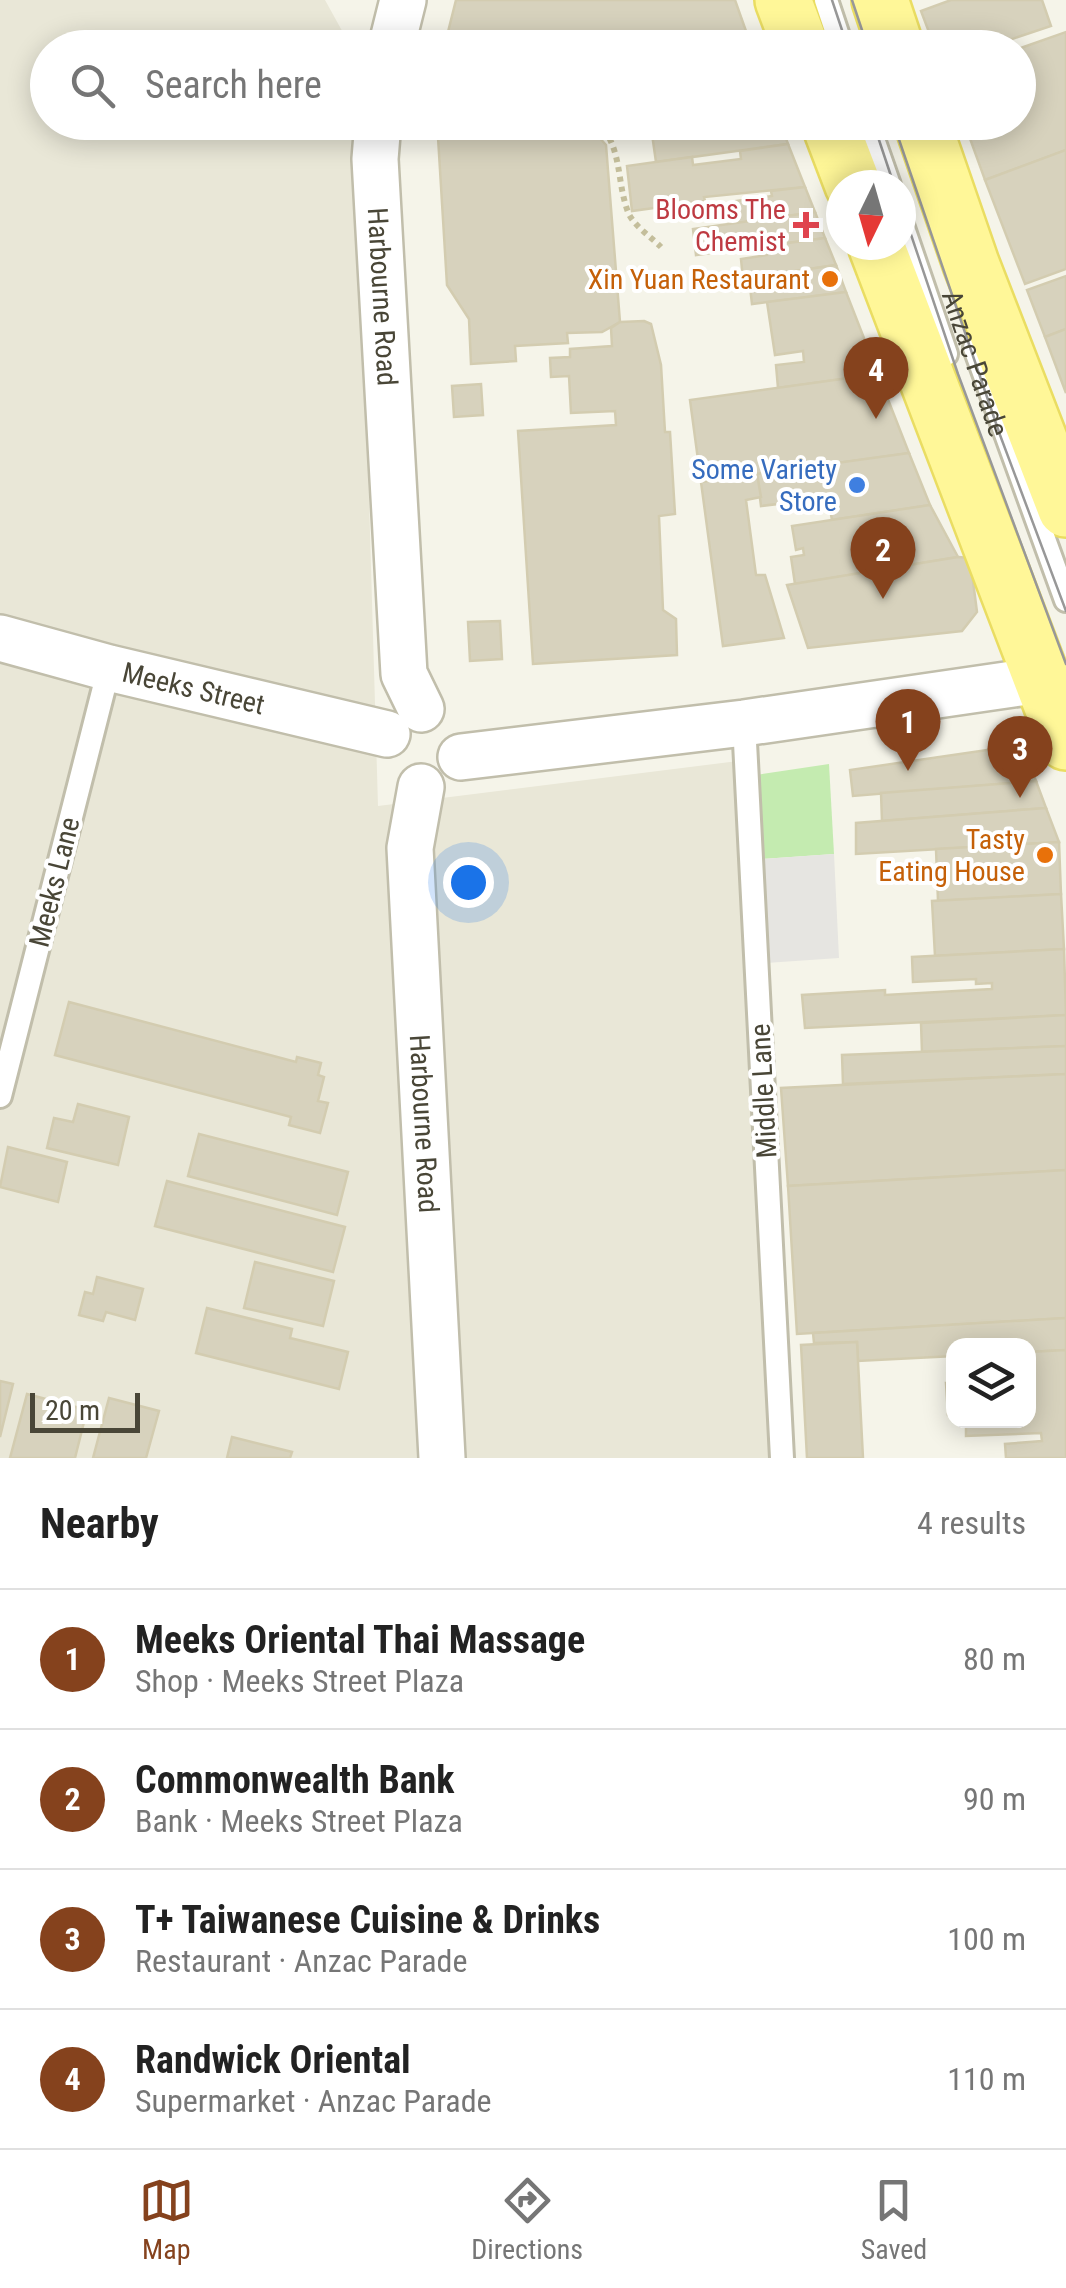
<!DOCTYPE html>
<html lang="en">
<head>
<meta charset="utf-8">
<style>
	:root { --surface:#fff; --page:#f6f6f6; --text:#222; --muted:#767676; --line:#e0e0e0; --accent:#85421d }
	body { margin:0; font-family:"Roboto Condensed",sans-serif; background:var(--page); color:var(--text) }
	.controls { position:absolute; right:30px; bottom:30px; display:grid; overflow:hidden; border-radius:20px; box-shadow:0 5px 25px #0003 }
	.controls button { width:90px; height:90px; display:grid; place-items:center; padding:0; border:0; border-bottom:2px solid var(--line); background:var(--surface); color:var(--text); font:50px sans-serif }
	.compass { position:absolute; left:826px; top:170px; width:90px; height:90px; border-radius:50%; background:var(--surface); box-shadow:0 5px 25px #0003; rotate:185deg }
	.scale { position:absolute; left:30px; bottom:25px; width:110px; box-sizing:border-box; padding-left:10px; border:5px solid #494637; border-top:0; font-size:28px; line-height:35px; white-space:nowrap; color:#494637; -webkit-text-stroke:8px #fff; paint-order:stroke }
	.you { position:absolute; left:468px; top:882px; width:35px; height:35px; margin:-25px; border:8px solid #fff; border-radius:50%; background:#1a73e8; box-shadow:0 0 0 15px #1a73e833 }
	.badge { display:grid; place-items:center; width:65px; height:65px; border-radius:50%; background:var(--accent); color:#fff; font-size:32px; font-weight:700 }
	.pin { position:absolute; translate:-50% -82px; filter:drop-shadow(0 2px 5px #0008) }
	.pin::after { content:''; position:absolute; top:52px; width:35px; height:30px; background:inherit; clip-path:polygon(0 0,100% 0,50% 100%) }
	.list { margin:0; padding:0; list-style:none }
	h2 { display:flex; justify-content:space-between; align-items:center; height:130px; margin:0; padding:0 40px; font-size:42px }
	h2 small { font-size:32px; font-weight:400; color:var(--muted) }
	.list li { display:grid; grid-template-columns:65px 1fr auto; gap:30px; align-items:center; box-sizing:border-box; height:140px; padding:0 40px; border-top:2px solid var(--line) }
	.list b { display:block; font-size:38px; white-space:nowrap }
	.list p { margin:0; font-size:32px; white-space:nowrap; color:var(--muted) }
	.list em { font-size:32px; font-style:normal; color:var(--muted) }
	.icon { flex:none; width:55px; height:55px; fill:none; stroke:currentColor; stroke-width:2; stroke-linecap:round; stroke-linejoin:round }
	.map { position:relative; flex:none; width:1066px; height:1458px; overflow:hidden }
	.search { position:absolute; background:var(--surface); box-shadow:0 5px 25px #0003; left:30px; right:30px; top:30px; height:110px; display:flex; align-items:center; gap:25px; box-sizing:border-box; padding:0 35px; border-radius:55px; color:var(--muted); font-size:38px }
	.sheet { height:690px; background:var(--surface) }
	nav { display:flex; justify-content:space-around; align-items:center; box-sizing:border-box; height:140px; border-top:2px solid var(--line); background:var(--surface); font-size:28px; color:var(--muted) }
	nav a { display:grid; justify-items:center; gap:5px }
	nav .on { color:var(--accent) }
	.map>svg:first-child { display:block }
	.residential { fill:#e9e7d7 }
	.green { fill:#c4ebb0 }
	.parking { fill:#e6e5e1 }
	.building { fill:#d7d2bd; stroke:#d3ccb0; stroke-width:2.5 }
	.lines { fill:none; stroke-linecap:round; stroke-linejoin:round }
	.lane-casing { stroke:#c1beab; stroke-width:28 }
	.street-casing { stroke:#c1beab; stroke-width:50 }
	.primary-casing { stroke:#eadd62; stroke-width:60 }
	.path { stroke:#c4be9b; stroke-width:6; stroke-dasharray:5 5; stroke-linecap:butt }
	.lane { stroke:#fff; stroke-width:22 }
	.street { stroke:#fff; stroke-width:45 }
	.primary { stroke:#fff798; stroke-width:55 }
	.tram { stroke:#989898; stroke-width:2.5 }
	.health-dot { fill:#e0444e; stroke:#fff; stroke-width:4 }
	.food-dot { fill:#e8710a; stroke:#fff; stroke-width:4 }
	.shop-dot { fill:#3f7fe0; stroke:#fff; stroke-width:4 }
	.labels { text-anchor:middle; stroke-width:8; stroke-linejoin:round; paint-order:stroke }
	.health-label { font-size:28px; fill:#be3a42; stroke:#fff; text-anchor:end }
	.food-label { font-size:28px; fill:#c56008; stroke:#fff; text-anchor:end }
	.street-label { font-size:28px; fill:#494637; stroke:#fff }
	.shop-label { font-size:28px; fill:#366cbe; stroke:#fff; text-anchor:end }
</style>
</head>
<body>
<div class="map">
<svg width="1066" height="1458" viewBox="0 0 1066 1458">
	<rect width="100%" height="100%" fill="#f5f4e9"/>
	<path class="residential" d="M0,0H325L351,47L48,48V122L358,123L378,806L746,760L777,1458H0Z"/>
	<path class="green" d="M829,764L834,854L761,859L756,775Z"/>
	<path class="parking" d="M834,854L839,958L766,963L761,859Z"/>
	<g class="building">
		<path d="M456,0H735L752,48H444Z"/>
		<path d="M951,0H1042L1051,26L1009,40L1012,48H935L921,11Z"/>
		<path d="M1066,32V150L985,180L964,122H1018V49Z"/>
		<path d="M531,122H576L596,134L606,145L620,322L602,332L567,333L568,343L515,346L516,361L471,364L469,319L447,285L438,137Z"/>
		<path d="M670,122H734L671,131Z"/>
		<path d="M734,122H780L788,144L656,162L652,134Z"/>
		<path d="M788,144L805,187L704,197L705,201L632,211L627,166L692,157L693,165L741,159L740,151Z"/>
		<path d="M1066,150V269L1025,284L985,180Z"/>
		<path d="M805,187L815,212L739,223L736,201L772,196L771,191Z"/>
		<path d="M815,212L825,238L696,255L693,229Z"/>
		<path d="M825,238L836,265L743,279L741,259L767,255L766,246Z"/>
		<path d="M836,265L846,292L752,304L749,278Z"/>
		<path d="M1066,276V329L1045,337L1027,290Z"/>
		<path d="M846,292L878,374L778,388L776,365L804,362L803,351L775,355L767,302Z"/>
		<path d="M644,321L651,324L661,365L665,432H670L675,514L659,516L663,610L676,619L677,655L533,664L518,431L616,425L615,411L571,413L569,376L551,377L550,358L570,357V349L612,346L611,328L620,322Z"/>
		<path d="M1066,329V393L1045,337Z"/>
		<path d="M878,374L909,453L701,482L690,400Z"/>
		<path d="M481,384L483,415L454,417L452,386Z"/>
		<path d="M909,453L930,505L832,520L828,498L761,506L757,474Z"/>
		<path d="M757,474L761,497L746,500L756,575H765L784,638L723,646L701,482Z"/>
		<path d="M930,505L958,557L795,584L791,557L804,555L803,548L796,550L792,526Z"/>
		<path d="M958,557L970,558L977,612L962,631L808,648L787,585Z"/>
		<path d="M500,621L502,659L470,661L468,622Z"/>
		<path d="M1022,745L1036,781L853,796L850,770Z"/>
		<path d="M1036,781L1046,808L882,821L881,793Z"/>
		<path d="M1046,808L1059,842L856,854V823Z"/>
		<path d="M1059,842L1061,894L938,901L936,849Z"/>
		<path d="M1061,894L1064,949L935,956L932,901Z"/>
		<path d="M1064,949L1066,1015L805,1028L802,995L885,990V995L992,989V983L976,984V979L913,982L912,957Z"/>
		<path d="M69,1002L296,1062L297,1057L321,1063L318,1075L324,1077L318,1101L328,1103L320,1133L289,1125L291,1117L55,1055Z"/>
		<path d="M1066,1015V1046L922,1052L921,1023Z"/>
		<path d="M1066,1046V1074L843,1084L842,1055Z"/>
		<path d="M1066,1074V1170L788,1186L781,1088Z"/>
		<path d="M78,1104L129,1117L118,1165L47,1148L54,1118L73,1122Z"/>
		<path d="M199,1134L348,1172L337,1215L188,1176Z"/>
		<path d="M8,1147L67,1162L58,1202L0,1187Z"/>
		<path d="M1066,1170V1318L797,1334L788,1186Z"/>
		<path d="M167,1181L345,1227L333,1272L155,1226Z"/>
		<path d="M255,1262L334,1281L323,1326L244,1308Z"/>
		<path d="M97,1277L143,1289L135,1320L106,1312L103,1321L79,1315L85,1292L93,1294Z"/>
		<path d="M207,1308L292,1329L290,1338L348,1352L339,1389L196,1353Z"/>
		<path d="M1066,1318V1350L1028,1352V1346H954V1356L858,1361L857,1342L814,1343L813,1333Z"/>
		<path d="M857,1342L863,1458H807L801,1345Z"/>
		<path d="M1066,1350V1458H1006L1005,1444L1042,1441L1041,1433L966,1436V1420H1028V1352Z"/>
		<path d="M0,1381L13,1384L0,1437Z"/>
		<path d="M946,1383H954V1415H948Z"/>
		<path d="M27,1394L87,1410L75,1458H10Z"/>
		<path d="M109,1398L159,1411L146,1458H93Z"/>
		<path d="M232,1437L292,1452L290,1458H227Z"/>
	</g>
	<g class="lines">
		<defs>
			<g id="lane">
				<path d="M826,0L842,48"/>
				<path d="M867,122L889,185"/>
				<path d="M901,222L946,354"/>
				<path d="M975,348L1066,600"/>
				<path d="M744,723L782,1458"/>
				<path d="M0,1096L109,668"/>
			</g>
			<g id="street">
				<path d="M391,48L403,0"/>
				<path id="s1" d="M378,122L375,159L404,674L421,709"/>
				<path id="s2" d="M0,638L109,668L387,734"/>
				<path d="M461,757L744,723L1041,680"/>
				<path id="s3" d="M421,787L410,848L442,1458"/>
			</g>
			<g id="primary">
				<path d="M783,0L801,48"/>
				<path d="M880,0L896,48"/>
				<path d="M829,122L853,185"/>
				<path d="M922,122L971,264L1066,509"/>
				<path d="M876,245L1066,742"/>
			</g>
		</defs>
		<use href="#lane" class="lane-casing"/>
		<use href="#street" class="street-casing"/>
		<use href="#primary" class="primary-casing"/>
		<g class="path">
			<path d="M598,122C623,149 616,180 628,212C633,225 651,237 661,247"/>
			<path d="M417,132L480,122"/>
		</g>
		<use href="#lane" class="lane"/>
		<use href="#street" class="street"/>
		<use href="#primary" class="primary"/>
		<g class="tram">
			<path d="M832,0L848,48"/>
			<path d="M852,0L868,48"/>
			<path d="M873,122L894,185"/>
			<path id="s4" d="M893,122L1000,435L1066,611"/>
			<path d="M901,205L958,374L1066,664"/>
		</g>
	</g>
	<path class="health-dot" d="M801 210h10v10h10v10h-10v10h-10v-10h-10v-10h10z"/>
	<g class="food-dot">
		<circle cx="830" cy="279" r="10"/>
		<circle cx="1045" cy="855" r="10"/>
	</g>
	<circle class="shop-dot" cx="857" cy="485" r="10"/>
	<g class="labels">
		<g class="health-label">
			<text x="786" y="219">Blooms The<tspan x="786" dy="32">Chemist</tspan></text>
		</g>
		<g class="food-label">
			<text x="810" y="289">Xin Yuan Restaurant</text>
			<text x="1025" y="849">Tasty<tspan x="1025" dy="32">Eating House</tspan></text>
		</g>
		<g class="street-label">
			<text dy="10" stroke="none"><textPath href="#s1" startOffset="175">Harbourne Road</textPath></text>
			<text dy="10" stroke="none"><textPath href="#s4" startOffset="255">Anzac Parade</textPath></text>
			<text dy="10" stroke="none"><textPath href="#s2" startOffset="200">Meeks Street</textPath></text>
			<text transform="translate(54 882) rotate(-76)" y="10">Meeks Lane</text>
			<text transform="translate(763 1091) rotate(-93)" y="10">Middle Lane</text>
			<text dy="10" stroke="none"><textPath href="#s3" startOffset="338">Harbourne Road</textPath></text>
		</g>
		<g class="shop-label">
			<text x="837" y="479">Some Variety<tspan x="837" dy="32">Store</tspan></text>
		</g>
	</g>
</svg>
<div class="controls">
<button><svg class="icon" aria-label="layers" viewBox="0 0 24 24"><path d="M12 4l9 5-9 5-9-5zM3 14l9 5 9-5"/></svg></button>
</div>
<svg class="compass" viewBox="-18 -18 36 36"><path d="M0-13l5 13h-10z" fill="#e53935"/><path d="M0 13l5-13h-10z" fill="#767676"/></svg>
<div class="scale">20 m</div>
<div class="you"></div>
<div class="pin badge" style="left:908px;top:771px">1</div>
<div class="pin badge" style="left:883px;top:599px">2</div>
<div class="pin badge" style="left:1020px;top:798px">3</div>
<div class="pin badge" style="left:876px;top:419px">4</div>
<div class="search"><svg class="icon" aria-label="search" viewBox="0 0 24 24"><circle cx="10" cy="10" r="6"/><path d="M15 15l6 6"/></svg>Search here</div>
</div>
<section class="sheet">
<h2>Nearby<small>4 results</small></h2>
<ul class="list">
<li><span class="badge">1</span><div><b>Meeks Oriental Thai Massage</b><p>Shop · Meeks Street Plaza</p></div><em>80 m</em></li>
<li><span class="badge">2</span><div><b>Commonwealth Bank</b><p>Bank · Meeks Street Plaza</p></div><em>90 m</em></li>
<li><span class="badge">3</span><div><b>T+ Taiwanese Cuisine &amp; Drinks</b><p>Restaurant · Anzac Parade</p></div><em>100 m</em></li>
<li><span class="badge">4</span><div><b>Randwick Oriental</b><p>Supermarket · Anzac Parade</p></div><em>110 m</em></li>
</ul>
</section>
<nav>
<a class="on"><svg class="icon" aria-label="map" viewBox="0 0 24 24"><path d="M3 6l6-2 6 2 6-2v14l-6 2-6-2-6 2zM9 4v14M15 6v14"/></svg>Map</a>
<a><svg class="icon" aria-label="directions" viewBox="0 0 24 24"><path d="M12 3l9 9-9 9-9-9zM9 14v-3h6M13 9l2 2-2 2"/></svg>Directions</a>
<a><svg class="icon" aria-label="saved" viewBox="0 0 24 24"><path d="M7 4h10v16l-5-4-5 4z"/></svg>Saved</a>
</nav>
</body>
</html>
